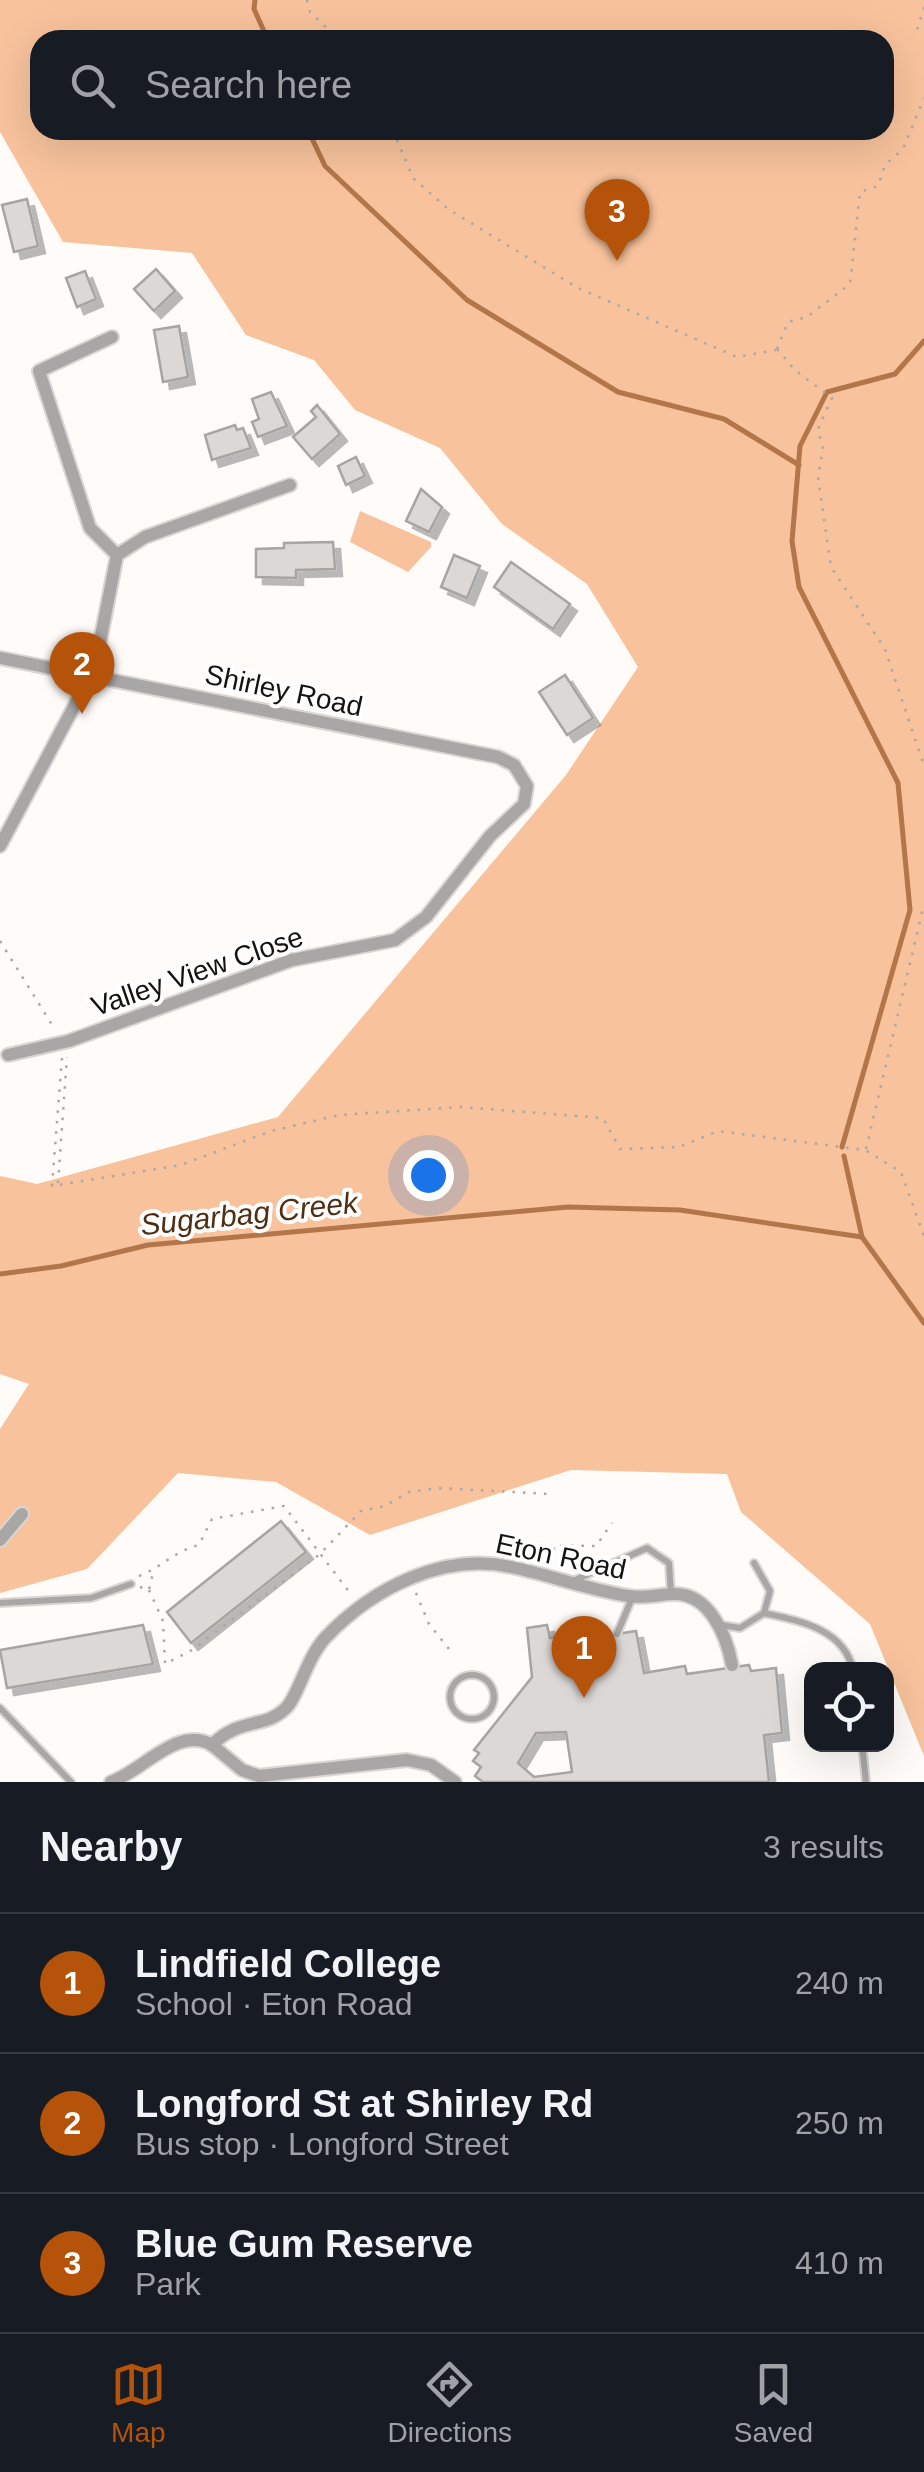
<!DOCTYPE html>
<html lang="en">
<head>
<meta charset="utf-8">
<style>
	:root { --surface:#171b24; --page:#20242c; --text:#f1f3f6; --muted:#9ea1a6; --line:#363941; --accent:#b45309 }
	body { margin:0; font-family:Arial,sans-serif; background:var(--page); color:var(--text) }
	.controls { position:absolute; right:30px; bottom:30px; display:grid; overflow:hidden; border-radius:20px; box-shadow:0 10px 40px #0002 }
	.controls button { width:90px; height:90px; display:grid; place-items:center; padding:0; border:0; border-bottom:2px solid var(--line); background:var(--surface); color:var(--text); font:50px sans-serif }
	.you { position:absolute; left:428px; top:1175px; width:35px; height:35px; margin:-25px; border:8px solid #fff; border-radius:50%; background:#1a73e8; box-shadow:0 0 0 15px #1a73e833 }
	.badge { display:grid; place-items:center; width:65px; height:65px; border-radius:50%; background:var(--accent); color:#fff; font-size:32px; font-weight:700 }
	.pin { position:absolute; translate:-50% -82px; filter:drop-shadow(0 2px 5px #0008) }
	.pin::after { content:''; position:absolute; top:52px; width:35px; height:30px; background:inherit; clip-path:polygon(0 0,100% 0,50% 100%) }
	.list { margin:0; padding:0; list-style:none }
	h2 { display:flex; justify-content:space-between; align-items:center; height:130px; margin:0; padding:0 40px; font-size:42px }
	h2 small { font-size:32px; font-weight:400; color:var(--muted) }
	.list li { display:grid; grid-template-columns:65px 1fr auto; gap:30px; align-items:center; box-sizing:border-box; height:140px; padding:0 40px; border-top:2px solid var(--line) }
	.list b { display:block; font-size:38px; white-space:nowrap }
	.list p { margin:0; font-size:32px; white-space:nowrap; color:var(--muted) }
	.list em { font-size:32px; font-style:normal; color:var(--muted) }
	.icon { flex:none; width:55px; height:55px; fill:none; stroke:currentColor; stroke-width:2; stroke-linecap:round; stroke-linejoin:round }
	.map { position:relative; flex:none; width:924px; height:1782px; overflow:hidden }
	.search { position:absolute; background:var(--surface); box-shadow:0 10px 40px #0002; left:30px; right:30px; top:30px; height:110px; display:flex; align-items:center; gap:25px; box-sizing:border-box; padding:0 35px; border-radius:30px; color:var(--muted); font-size:38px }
	.sheet { height:550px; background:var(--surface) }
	nav { display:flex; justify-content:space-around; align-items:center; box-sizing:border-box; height:140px; border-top:2px solid var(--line); background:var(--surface); font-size:28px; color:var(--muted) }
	nav a { display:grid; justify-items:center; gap:5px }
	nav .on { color:var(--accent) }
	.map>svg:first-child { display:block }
	.green { fill:#f7c29c; fill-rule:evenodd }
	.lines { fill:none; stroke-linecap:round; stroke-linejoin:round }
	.stream { stroke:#b2764a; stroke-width:5 }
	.building { fill:#dbd8d6; stroke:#a7a4a2; stroke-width:2.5; fill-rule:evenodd; filter:url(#shadow) }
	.lane-casing { stroke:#d9d6d3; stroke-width:10 }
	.street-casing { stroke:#d9d6d3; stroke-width:16 }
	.path { stroke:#aaa8a6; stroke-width:2.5; stroke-dasharray:2.5 8; stroke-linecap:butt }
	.lane { stroke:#a8a7a6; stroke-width:6 }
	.street { stroke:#a8a7a6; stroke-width:12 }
	.labels { text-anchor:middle; stroke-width:8; stroke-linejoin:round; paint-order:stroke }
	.street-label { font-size:28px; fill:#141312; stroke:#fff }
	.water-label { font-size:30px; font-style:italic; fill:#502e14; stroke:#fff }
</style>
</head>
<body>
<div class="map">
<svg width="924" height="1782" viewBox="0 0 924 1782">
	<defs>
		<filter id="shadow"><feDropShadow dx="7" dy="7" stdDeviation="0" flood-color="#0004"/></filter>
	</defs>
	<rect width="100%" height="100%" fill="#fefbf8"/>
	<g class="green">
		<path d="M0,0H924V1756L870,1624L741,1512L727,1474L571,1470L370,1535L276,1482L178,1473L87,1569L0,1593V1429L29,1384L0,1374V1176L37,1184L278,1117L566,775L638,667L587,584L502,524L440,448L355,410L314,360L246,335L192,253L63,242L0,132ZM40,40H884V130H40Z"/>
		<path d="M360,511L431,542V547L408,572L350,542Z"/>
	</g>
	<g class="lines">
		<g class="stream">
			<path d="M255,0L254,9L268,40"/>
			<path d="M308,130L325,166L467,300L618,392L724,419L799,465"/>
			<path d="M842,1147L910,910L898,783L799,587L792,541L800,446L827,392L895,374L924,341"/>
			<path d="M844,1156L862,1237L924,1323"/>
			<path d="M0,1274L61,1266L148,1245L568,1207L680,1210L862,1237"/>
		</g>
	</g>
	<g class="building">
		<path d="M27,199L38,246L14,252L2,205Z"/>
		<path d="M156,269L175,291L154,311L134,289Z"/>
		<path d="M85,271L96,299L77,307L66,278Z"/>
		<path d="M179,326L188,377L163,382L154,330Z"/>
		<path d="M271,392L287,426L258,437L252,422L259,419L252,399Z"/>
		<path d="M317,405L340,434L312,459L293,437L316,417L311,411Z"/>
		<path d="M235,425L237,430L243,428L251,448L212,460L205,435Z"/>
		<path d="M356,457L365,476L346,485L338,466Z"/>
		<path d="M421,489L442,507L429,532L406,521Z"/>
		<path d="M333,542L335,569L296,570V578L256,577V549L284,548V543Z"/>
		<path d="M454,555L480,566L467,598L441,587Z"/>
		<path d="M511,562L570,604L553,629L494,587Z"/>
		<path d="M565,675L593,718L567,735L539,692Z"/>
		<path d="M281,1521L306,1552L191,1643L167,1612Z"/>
		<path d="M143,1625L153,1664L7,1688L0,1650Z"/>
		<path d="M547,1625L550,1638L557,1637L558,1643L636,1631L644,1673L685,1666L687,1674L749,1665L751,1671L776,1668L782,1733L764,1735L769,1782H483L475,1776L481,1767L473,1761L479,1753L474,1750L532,1677L527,1628ZM566,1732L572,1772L534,1777L518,1763L536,1733Z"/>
	</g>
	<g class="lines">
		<defs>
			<g id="lane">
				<path d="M573,1581L647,1548L669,1563L671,1594"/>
				<path d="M0,1603L91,1598L131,1584"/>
				<path d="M764,1613C800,1621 844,1629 853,1670"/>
				<path d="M721,1625L740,1628L764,1613L770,1591L754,1563"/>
				<path d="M617,1634L632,1598"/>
				<circle cx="472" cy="1697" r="22"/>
				<path d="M0,1708L71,1782"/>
				<path d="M862,1744L866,1782"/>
			</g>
			<g id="street">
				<path d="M112,337L39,371L90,528L117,555"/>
				<path d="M0,658L498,757L514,765L527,786L524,804L490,836L426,917L395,940L292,960L69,1041L8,1055"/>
				<path d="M0,846L95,667L117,555L145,537L290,485"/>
				<path d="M0,1540L22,1514"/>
				<path d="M212,1745L242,1770L259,1776L407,1760L431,1765L455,1782"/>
				<path d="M111,1782C144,1770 178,1725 212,1745C240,1717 264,1729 285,1709C298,1698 306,1658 326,1637C372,1589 442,1552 511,1567C550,1575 589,1590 629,1596C644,1599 660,1594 675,1594C710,1594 727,1637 732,1665"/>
			</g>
		</defs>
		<use href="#lane" class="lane-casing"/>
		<use href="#street" class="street-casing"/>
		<g class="path">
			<path d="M307,0L310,12L339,40"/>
			<path d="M924,7L917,30L924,31"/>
			<path d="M393,130L413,178L448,209L578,288L737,357L776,350"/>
			<path d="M777,349L795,370L832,398L818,429L823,449L818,477L831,567L885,649L924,766"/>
			<path d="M777,349L788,322L807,317L850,284L860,192L878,186L885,165L903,149L924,98"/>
			<path d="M0,941L54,1028"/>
			<path d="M62,1058L52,1186L181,1165L271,1131L339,1115L461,1107L603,1118L620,1149L679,1147L718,1131L865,1150L901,1172L924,1236"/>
			<path d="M866,1149L924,904"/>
			<path d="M58,1183L67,1057"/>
			<path d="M551,1560L555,1545L596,1546L612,1523"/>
			<path d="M139,1576C161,1568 174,1551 199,1545L212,1519L284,1506L350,1593"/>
			<path d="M140,1587L149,1590L153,1573"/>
			<path d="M149,1590L163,1621L165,1664L192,1650L320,1554L361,1511L385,1506L409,1492L438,1488L550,1494"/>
			<path d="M416,1593L429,1624L449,1649"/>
		</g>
		<use href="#lane" class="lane"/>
		<use href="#street" class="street"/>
	</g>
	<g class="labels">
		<g class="street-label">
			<text transform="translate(284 690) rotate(12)" y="10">Shirley Road</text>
			<text transform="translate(197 971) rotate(-19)" y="10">Valley View Close</text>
			<text transform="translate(561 1556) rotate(12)" y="10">Eton Road</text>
		</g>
		<g class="water-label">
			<text transform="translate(249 1214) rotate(-6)" y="10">Sugarbag Creek</text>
		</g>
	</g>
</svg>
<div class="controls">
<button><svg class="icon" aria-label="locate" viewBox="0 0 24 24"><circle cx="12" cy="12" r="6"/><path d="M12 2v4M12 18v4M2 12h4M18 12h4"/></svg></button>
</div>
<div class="you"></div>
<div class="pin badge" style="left:584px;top:1698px">1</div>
<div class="pin badge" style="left:82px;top:714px">2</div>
<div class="pin badge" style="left:617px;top:261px">3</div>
<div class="search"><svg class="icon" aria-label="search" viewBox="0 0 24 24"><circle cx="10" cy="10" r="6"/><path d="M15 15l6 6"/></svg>Search here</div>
</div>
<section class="sheet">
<h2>Nearby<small>3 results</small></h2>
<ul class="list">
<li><span class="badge">1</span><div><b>Lindfield College</b><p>School · Eton Road</p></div><em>240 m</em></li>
<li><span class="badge">2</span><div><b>Longford St at Shirley Rd</b><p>Bus stop · Longford Street</p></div><em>250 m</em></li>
<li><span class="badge">3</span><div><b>Blue Gum Reserve</b><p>Park</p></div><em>410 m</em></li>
</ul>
</section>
<nav>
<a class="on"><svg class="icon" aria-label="map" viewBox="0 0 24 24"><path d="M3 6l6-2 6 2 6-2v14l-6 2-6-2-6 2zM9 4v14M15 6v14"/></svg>Map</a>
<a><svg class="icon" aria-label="directions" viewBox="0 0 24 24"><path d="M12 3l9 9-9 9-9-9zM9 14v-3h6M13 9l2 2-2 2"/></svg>Directions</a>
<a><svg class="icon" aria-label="saved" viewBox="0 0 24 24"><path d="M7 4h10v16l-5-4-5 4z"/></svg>Saved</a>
</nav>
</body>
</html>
